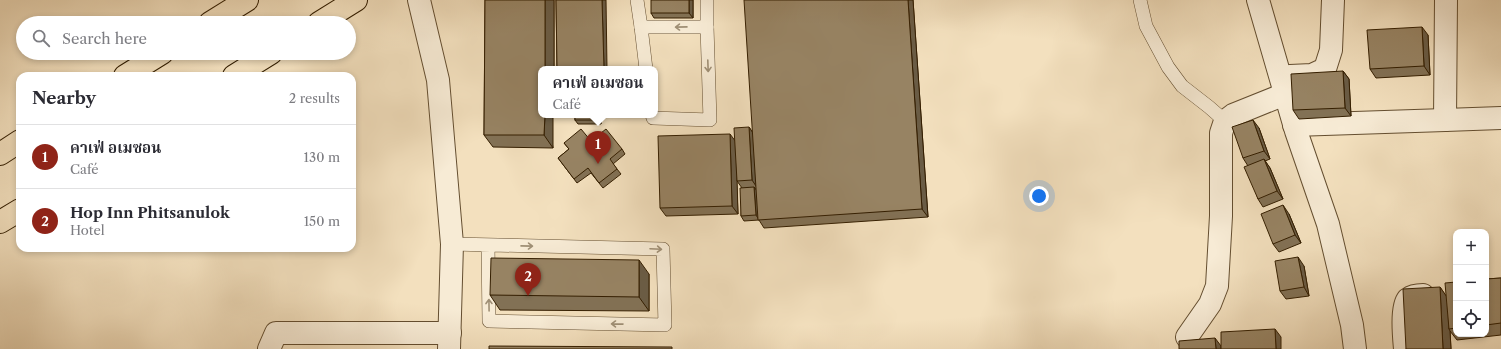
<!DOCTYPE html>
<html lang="en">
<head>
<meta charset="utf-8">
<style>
	:root { --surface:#fff; --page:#f7f7f7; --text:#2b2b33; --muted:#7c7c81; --line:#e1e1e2; --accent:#8f2418 }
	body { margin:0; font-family:"Libre Caslon Text","Noto Serif Thai",serif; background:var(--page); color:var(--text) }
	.controls { position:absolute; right:12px; bottom:12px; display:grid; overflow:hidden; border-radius:8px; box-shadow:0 2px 6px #0003 }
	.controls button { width:36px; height:36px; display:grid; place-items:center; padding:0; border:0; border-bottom:1px solid var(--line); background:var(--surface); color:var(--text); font:20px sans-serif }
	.you { position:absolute; left:1039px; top:196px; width:14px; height:14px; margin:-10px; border:3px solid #fff; border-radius:50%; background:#1a73e8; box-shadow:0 0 0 6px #1a73e833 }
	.badge { display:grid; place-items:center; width:26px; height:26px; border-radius:50%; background:var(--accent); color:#fff; font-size:13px; font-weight:700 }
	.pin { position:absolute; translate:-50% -33px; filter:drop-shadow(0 1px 2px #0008) }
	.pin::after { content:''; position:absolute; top:21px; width:14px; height:12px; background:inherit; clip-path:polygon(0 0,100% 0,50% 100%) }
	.popup { position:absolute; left:538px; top:66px; width:120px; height:52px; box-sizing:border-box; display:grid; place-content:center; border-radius:8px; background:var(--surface); filter:drop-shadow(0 1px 3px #0005); font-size:13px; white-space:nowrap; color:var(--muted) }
	.popup b { font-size:15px; color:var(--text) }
	.popup::after { content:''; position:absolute; left:50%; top:100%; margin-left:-8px; border:8px solid transparent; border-top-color:var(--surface) }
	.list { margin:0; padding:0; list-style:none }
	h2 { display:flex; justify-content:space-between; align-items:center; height:52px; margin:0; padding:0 16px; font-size:17px }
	h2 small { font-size:13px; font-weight:400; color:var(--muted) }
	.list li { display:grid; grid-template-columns:26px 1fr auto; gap:12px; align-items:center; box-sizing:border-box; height:64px; padding:0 16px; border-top:1px solid var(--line) }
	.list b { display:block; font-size:15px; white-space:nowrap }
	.list p { margin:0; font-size:13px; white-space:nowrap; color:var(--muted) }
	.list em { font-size:13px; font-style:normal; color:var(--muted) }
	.icon { flex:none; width:22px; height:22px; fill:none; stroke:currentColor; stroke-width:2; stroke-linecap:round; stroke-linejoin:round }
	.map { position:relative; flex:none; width:1501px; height:349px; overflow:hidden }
	.search { position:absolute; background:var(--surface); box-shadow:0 2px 6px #0003; left:16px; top:16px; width:340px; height:44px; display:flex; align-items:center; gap:10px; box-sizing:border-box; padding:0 14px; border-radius:22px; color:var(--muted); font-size:15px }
	.panel { position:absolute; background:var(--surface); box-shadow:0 2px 6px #0003; left:16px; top:72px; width:340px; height:180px; border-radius:12px }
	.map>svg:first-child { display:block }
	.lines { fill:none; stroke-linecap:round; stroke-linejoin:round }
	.lane-casing { stroke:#644e30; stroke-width:14 }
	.street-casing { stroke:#644e30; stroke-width:24 }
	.primary-casing { stroke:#341e00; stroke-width:24 }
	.lane { stroke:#f7ebd5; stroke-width:13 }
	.street { stroke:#f7ebd5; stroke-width:22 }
	.primary { stroke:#f3e0be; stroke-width:22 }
	.wall { fill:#827155; stroke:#341e00 }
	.shaded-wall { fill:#6a5c45; stroke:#341e00 }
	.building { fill:#978363; stroke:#341e00 }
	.oneway { stroke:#9f8f75 }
</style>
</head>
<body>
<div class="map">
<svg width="1501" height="349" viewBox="0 0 1501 349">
	<rect width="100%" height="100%" fill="#f3e0be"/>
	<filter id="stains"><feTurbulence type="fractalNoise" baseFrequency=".005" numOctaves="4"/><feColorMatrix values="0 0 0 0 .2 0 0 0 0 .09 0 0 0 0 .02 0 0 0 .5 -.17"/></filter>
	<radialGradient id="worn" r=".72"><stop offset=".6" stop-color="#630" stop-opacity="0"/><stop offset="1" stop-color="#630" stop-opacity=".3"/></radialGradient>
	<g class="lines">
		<defs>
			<g id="lane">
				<path d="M637,0L641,27H707V0"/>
				<path d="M1140,0L1146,26L1168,67L1182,86L1209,107L1225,121"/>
				<path d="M641,27L646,69"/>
				<path d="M652,115L653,118L710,120L707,27"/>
				<path d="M452,244L663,249L665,325L489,321L488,245"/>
			</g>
			<g id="street">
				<path d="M419,0L438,80L452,244L449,349"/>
				<path d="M1258,0L1296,131L1328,224L1352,325L1355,349"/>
				<path d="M1446,0L1445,120L1501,118"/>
				<path d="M1290,76L1312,75L1325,69L1331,50L1333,0"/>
				<path d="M1294,125L1445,120"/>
				<path d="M1187,337L1210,304L1217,286L1221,216V133L1225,121L1233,115L1285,94"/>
				<path d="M269,349L276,333H450"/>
				<path d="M1405,349C1404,338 1401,307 1408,299C1412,296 1418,295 1423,295"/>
			</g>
			<g id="primary">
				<path d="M210,23L247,0"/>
				<path d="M319,23L356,0"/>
				<path d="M125,76L162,53"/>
				<path d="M234,76L271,53"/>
				<path d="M0,154L20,141"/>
				<path d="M0,222L20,210"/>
			</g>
		</defs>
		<use href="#lane" class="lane-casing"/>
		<use href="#street" class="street-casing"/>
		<use href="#primary" class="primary-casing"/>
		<use href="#lane" class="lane"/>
		<use href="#street" class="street"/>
		<use href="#primary" class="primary"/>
	</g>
	<g class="wall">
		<path d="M485,0H554V69H541L553,148L493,147L484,135Z"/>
		<path d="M556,0L607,69H558L557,68Z"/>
		<path d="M693,0V18H654L651,13Z"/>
		<path d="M913,0L928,217L764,228L759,220L744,221L741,216L742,188L737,181L736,167L738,214L666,216L660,208L735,141L749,127L753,133Z"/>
		<path d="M1428,35L1430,75L1376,78L1370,69Z"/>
		<path d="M1343,71L1349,79L1351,116L1299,119L1293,110Z"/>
		<path d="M575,115H601V124H578L575,120Z"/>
		<path d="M1259,128L1270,159L1265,161L1270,168L1283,199L1263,207L1258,199L1248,166L1243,158Z"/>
		<path d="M591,141L622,149L625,154L613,164L621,174L603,188L591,173L577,183L558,158L569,149L564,143Z"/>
		<path d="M1289,214L1301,243L1279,252L1273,244Z"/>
		<path d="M1304,266L1309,296L1286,299L1280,291Z"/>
		<path d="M649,274V311L500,310L490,295Z"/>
		<path d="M1501,278V335L1457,340L1450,331L1451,349H1406L1440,287L1446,296L1456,282V334H1486V279Z"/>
	</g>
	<g class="shaded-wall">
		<rect x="545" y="0" width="9" height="69"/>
		<path d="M602,0H606L607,69H604Z"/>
		<path d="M689,0H693V18L689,13Z"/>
		<path d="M908,0H913L928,217L922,209Z"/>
		<path d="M1422,27L1428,35L1430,75L1424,66Z"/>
		<path d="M1343,71L1349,79L1351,116L1345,108Z"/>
		<path d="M545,115H553V148L544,135Z"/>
		<path d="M598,115H601V124L598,120Z"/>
		<path d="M1253,120L1259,128L1270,159L1264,151Z"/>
		<path d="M749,127L755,136L758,189L752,180Z"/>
		<path d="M730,134L736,142L738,214L732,206Z"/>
		<path d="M1264,159L1270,168L1283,199L1277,191Z"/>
		<path d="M754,187L758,192L759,220L756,215Z"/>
		<path d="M1283,205L1289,214L1301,243L1295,235Z"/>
		<path d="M1298,257L1304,266L1309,296L1304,287Z"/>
		<path d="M639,260L649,274V311L639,297Z"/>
		<path d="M1440,287L1449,300V329L1450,331L1451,349H1443Z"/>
		<path d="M1275,329L1281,337V349H1276Z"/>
		<path d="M1215,338L1221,346V349H1216Z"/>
	</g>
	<g class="building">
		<path d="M485,0H545V69H541V115H545L544,135H484Z"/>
		<path d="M556,0H602L604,69H574V68H557Z"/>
		<rect x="651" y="0" width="38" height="13"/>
		<path d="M744,0H908L922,209L758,220Z"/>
		<path d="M1422,27L1424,66L1370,69L1367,30Z"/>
		<path d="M1343,71L1345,108L1293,110L1291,74Z"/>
		<rect x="575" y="115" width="23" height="5"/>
		<path d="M1253,120L1264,151L1243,158L1232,127Z"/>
		<path d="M749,127L752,180L737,181L734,128Z"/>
		<path d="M581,129L591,141L606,129L622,149L610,159L617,169L599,183L588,168L574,179L558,158L569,149L564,143Z"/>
		<path d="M730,134L732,206L660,208L658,136Z"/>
		<path d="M1264,159L1277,191L1258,199L1244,167Z"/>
		<path d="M754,187L756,215L741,216L740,188Z"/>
		<path d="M1283,205L1295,235L1273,244L1261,214Z"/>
		<path d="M1298,257L1304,287L1280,291L1275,261Z"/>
		<path d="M491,258L639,260V297L490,295Z"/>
		<path d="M1501,278V323L1486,325V279Z"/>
		<path d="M1456,282V328L1449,329L1445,283Z"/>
		<path d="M1440,287L1443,349H1406L1403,289Z"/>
		<path d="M1275,329L1276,349H1221V332Z"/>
		<path d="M1215,338L1216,349H1179V341Z"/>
		<path d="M489,346L672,347V349H489Z"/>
	</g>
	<defs><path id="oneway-shaft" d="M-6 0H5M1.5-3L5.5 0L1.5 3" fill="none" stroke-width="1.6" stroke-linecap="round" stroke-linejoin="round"/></defs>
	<g class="oneway">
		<use href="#oneway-shaft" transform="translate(681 27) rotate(179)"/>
		<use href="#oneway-shaft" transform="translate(708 66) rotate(88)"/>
		<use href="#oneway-shaft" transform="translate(527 246) rotate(1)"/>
		<use href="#oneway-shaft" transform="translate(656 249) rotate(3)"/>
		<use href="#oneway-shaft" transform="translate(489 305) rotate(-91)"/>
		<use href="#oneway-shaft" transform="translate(617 324) rotate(-179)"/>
	</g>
	<rect width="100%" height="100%" filter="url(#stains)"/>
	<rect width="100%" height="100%" fill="url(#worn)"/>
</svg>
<div class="controls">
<button>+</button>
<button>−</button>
<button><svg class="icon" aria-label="locate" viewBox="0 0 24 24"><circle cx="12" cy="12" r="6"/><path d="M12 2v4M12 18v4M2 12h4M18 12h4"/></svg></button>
</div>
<div class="you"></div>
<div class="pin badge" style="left:598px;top:164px">1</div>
<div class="popup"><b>คาเฟ่ อเมซอน</b>Café</div>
<div class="pin badge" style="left:528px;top:296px">2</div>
<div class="search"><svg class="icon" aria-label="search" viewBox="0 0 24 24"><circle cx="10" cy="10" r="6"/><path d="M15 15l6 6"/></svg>Search here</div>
<section class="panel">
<h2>Nearby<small>2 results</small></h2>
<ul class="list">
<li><span class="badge">1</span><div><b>คาเฟ่ อเมซอน</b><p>Café</p></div><em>130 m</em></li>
<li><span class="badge">2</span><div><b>Hop Inn Phitsanulok</b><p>Hotel</p></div><em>150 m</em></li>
</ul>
</section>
</div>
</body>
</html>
